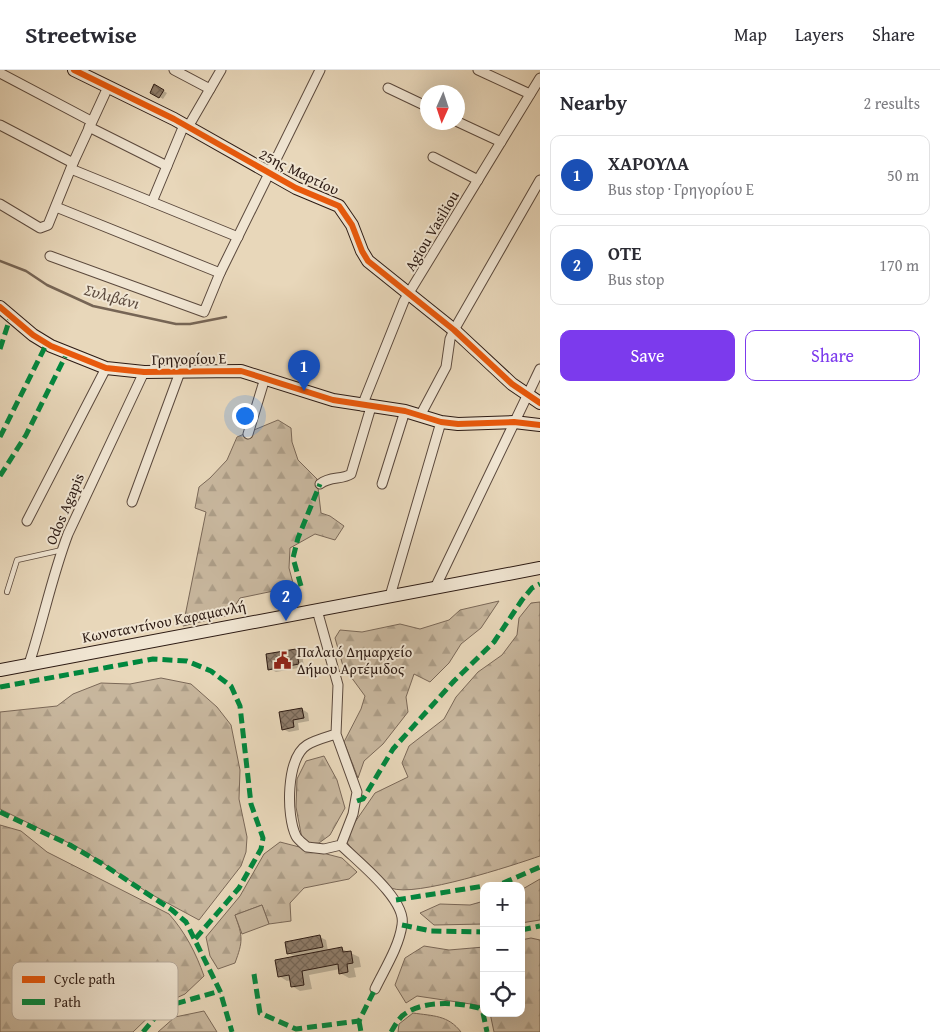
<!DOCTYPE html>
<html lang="en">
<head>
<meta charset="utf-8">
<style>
	:root { --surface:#fff; --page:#f7f7f7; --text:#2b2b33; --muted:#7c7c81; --line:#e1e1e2; --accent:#7c3aed }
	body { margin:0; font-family:"Gentium Book Plus",serif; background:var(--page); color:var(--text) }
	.controls { position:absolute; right:15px; bottom:15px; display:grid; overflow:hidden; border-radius:10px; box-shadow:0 5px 20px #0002 }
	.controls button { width:45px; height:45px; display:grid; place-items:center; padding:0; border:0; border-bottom:1px solid var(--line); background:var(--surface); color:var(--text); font:25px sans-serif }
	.compass { position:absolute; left:420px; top:15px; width:45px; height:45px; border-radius:50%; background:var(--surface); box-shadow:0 5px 20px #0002; rotate:183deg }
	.you { position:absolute; left:244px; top:345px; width:18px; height:18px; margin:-12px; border:4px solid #fff; border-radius:50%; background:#1a73e8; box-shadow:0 0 0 8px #1a73e833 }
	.badge { display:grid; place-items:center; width:32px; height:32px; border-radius:50%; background:var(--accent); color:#fff; font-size:16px; font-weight:700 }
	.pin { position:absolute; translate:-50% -41px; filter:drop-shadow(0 1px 2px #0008) }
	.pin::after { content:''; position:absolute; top:26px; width:18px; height:15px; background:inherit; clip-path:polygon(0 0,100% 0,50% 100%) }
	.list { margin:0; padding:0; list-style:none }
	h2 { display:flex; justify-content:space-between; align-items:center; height:65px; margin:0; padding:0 20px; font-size:21px }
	h2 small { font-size:16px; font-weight:400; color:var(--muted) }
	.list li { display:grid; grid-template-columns:32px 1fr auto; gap:15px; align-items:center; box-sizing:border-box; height:80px; margin:0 10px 10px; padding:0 10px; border:1px solid var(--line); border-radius:10px }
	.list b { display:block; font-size:19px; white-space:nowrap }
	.list p { margin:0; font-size:16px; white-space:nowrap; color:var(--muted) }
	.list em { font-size:16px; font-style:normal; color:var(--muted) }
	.actions { display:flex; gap:10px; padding:15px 20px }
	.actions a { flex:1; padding:11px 0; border:1px solid var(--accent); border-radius:10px; text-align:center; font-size:18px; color:var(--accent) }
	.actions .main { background:var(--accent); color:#fff }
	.icon { flex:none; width:28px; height:28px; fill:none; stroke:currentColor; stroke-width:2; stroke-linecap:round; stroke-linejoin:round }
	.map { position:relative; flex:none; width:540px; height:962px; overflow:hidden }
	header { display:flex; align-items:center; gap:30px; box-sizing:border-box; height:70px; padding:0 25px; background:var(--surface); border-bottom:1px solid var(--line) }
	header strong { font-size:24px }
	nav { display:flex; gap:28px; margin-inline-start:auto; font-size:18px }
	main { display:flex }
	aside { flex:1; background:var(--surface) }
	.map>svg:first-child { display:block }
	.forest { fill:url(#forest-firs); stroke:#7a6858 }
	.park { fill:#c8b79e; stroke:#7a6858 }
	.shadow { fill:#0003 }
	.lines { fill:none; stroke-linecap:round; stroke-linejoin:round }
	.stream { stroke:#766555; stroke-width:2.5 }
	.building { fill:url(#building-cross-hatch); stroke:#2c1a13 }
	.lane-casing { stroke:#5b493d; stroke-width:6 }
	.street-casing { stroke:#5b493d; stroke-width:11 }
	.secondary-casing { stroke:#2c1a13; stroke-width:14 }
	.lane { stroke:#f0e5d2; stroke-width:4.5 }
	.street { stroke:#f0e5d2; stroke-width:9 }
	.secondary { stroke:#f0e5d2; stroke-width:12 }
	.quiet { stroke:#00873e; stroke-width:5; stroke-dasharray:10 5; stroke-linecap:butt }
	.cycleway-casing { stroke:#f0e5d2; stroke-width:9 }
	.cycleway { stroke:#e8590c; stroke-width:6 }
	.labels { text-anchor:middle; stroke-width:4; stroke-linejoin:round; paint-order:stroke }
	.street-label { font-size:15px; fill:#2c1a13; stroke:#f0e5d2 }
	.poi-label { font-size:15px; fill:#2c1a13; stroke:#f0e5d2; text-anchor:start }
	.water-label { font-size:16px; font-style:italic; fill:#5e4c3f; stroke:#f0e5d2 }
	.key { fill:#f0e5d2; stroke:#b5a899; stroke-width:1 }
	.key-label { font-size:14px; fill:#2c1a13 }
</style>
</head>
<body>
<header>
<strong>Streetwise</strong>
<nav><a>Map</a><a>Layers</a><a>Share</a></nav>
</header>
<main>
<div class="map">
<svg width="540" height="962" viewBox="0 0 540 962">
	<defs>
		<pattern id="forest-firs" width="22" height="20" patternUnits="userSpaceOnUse" patternTransform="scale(1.25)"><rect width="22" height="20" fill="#c8b79e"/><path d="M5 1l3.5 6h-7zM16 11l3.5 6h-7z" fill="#ac9d87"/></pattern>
		<pattern id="building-cross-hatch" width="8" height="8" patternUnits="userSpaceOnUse" patternTransform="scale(1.25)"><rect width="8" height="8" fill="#8e7c6a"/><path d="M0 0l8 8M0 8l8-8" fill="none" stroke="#746556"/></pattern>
	</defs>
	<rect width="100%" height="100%" fill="#e8d7ba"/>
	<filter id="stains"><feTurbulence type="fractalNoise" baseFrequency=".004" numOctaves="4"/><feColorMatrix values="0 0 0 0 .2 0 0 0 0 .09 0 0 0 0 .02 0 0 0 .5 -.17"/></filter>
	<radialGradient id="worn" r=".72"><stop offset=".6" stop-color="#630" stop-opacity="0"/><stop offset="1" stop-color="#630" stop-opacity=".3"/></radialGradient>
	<g class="forest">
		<path d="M278,350L291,358L292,372L298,390L317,409L321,443L330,446L344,456L335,470L315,464L290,478L289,498L293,513L288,518L240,528L229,545L183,556L206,442L195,438L199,417L210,408L227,390L237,367Z"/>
		<path d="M499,531L481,558L461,574L449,593L430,612L414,604L406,627L408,642L383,674L364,691L358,708L344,672L361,639L365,626L343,596L335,568L340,560L362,562L400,554L420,559L449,550L460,540Z"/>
		<path d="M540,532V786C514,795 414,828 391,818C380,814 351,779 344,768L375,723L408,707L402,693L409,676L444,649L456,627L478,602L502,585L517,565L519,548L531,533Z"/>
		<path d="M161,608L191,614L217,637L231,655L240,700L239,729L247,767L246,782L241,796L199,850L147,822L83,780L0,739V642L57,636L73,624L101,613L130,614Z"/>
		<path d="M324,686L337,710L345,738L330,765L319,773L303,774L296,737L297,709L306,691Z"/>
		<path d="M0,755L21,761L47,782L169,844C185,862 196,883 204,906L185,924L161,935L133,962H0Z"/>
		<path d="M280,772L342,788L357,802L349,809L304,818L290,833L291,851L269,854L262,835L235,845C243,867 243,871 235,893L218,899L210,886L206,867L240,826L264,784Z"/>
		<path d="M540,809V850L521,853V820Z"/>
		<path d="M484,831V854L434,855L420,843L440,834L470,835Z"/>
		<path d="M531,868L540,870V962H494L490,943H521V870Z"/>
		<path d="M424,876L449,880L484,877V936L417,926L406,933L395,915L405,888Z"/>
		<path d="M204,941L217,962H158L175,947Z"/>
		<path d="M413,943C433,946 448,945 461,962H398L399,954Z"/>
	</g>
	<path class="park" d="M262,835L269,854L242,864L235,845Z"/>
	<g class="shadow">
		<path d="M155,16L167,23L163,29L151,22Z"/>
		<path d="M296,581L302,584L304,597L276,602L270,599Z"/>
		<path d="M302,639L308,643L309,651L298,653L299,660L289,662L283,659Z"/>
		<path d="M320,867L326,870L328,881L342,879L359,887L361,897L354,898L356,907L349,908L340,903V899L309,905L312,919L300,921L292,916L291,910L287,911L279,906L296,887L288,883Z"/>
	</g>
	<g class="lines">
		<path class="stream" d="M0,191L26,201L47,215L93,236L176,254H190L226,247"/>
	</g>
	<g class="building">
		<path d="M154,14L164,20L159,28L150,23Z"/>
		<path d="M296,579L299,594L268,600L266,584Z"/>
		<path d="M302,638L304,648L293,650L294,657L282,660L279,642Z"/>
		<path d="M320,865L323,877L287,884L285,872Z"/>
		<path d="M342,877L343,882L351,881L353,893L347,894L348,902L339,904L338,894L302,901L304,915L291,917L289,905L278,907L275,890Z"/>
	</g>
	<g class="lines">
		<defs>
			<path id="lane" d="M7,522L17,490L62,480"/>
			<g id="street">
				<path d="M174,0L210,19"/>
				<path d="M478,0L530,24"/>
				<path d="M0,3L91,51"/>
				<path d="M388,18L428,37"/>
				<path d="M458,52L501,72"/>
				<path d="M0,55L73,93"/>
				<path d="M89,57L167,96"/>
				<path d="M188,57L221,0"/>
				<path d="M433,87L478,110"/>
				<path d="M71,99L238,167"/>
				<path d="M152,132L184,55"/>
				<path d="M0,134L40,158L48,155L73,93L108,17"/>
				<path d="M56,137L220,203"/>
				<path d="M50,186L204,242L220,203L320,0"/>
				<path d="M362,336L404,231L540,8"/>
				<path d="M420,346L446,297L450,269L454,260L540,110"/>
				<path d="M248,364L265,308"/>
				<path d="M320,414C330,406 342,410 351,404L371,337"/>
				<path d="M382,414L405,341"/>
				<path d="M132,432L180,302"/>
				<path d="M27,451L106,298"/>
				<path d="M435,518L540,299"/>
				<path d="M390,526L441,352"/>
				<path d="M317,540L338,615L336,664L357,722L353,744L341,775L324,779L307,777C304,774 298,770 296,766C286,746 286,688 307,675C315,670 327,667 336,664"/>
				<path d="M29,594C43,551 52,506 68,464L144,302"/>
				<path d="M341,775C358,792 407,830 402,855C399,877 384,900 375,919"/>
			</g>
			<g id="secondary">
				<path d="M74,0L174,49L296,118L339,136L352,155L362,181L368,191L454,260L512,314L540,333"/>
				<path d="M0,237L33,265L51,276L106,298L144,302L241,301L333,330L405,341L441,352L458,354L514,352L540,355"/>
				<path d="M0,600L540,498"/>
			</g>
		</defs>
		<use href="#lane" class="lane-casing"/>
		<use href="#street" class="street-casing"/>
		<use href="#secondary" class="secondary-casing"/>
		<use href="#lane" class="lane"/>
		<use href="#street" class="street"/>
		<use href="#secondary" class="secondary"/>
		<g class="quiet">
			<path d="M0,279L11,245"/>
			<path d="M0,367L47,273"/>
			<path d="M0,406L26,365L67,283"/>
			<path d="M301,516L293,488L298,468L320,414"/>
			<path d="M0,617L153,589L187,591L211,601L231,616L240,636L251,734L263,768L261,779L239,818L195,869"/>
			<path d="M357,731L363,729L393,679L454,611L494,572L522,530L532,518L540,514"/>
			<path d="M0,742L70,775L101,793L172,840L186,852L220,921L232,962"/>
			<path d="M488,816L501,814L540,797"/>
			<path d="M396,830L484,816"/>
			<path d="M402,855L431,861L484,862"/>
			<path d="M521,860L540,856"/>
			<path d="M254,904L260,943L296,959L359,951L375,919"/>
			<path d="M359,951L361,962"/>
			<path d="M143,962L164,937L220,921"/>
			<path d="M391,962C394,957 398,950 402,946C421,930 456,932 479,938L483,943L487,962"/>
		</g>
		<defs>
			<g id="cycleway">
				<path d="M74,0L174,49L296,118L339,136L352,155L362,181L368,191L454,260L512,314L540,333"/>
				<path d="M0,237L33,265L51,276L106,298L144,302L241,301L333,330L405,341L441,352L458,354L514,352L540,355"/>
			</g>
		</defs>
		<use href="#cycleway" class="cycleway-casing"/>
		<use href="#cycleway" class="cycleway"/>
	</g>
	<defs>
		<symbol id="civic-bare" viewBox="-9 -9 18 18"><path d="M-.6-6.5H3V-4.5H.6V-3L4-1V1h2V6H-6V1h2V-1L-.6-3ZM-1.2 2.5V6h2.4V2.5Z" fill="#8f2418" stroke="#f0e5d2" stroke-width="2.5" paint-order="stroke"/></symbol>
	</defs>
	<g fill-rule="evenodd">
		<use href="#civic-bare" x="270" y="578" width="25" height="25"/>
	</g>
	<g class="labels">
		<g class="street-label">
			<text transform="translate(299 102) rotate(26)" y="5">25ης Μαρτίου</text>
			<text transform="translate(432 161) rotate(-59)" y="5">Agiou Vasiliou</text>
			<text transform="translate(189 289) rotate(-1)" y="5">Γρηγορίου Ε</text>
			<text transform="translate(65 439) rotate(-67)" y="5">Odos Agapis</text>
			<text transform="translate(164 552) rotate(-11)" y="5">Κωνσταντίνου Καραμανλή</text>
		</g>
		<g class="poi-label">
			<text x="297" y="587">Παλαιό Δημαρχείο<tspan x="297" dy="17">Δήμου Αρτέμιδος</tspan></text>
		</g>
		<g class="water-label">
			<text transform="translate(112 226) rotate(15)" y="6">Συλιβάνι</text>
		</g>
	</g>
	<rect x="12" y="892" width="166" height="58" rx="8" class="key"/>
	<rect x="22" y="906" width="23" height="7" fill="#e8590c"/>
	<rect x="22" y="929" width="23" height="6" fill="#00873e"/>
	<g class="key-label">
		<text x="54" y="914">Cycle path</text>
		<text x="54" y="937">Path</text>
	</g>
	<rect width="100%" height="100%" filter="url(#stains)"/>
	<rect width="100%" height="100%" fill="url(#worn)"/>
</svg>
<div class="controls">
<button>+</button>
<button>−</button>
<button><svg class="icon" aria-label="locate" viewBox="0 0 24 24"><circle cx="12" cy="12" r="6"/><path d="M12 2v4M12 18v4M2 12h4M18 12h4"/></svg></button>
</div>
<svg class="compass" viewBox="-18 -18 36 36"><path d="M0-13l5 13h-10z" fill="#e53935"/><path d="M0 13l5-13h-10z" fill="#7c7c81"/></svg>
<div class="you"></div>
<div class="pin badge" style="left:304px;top:321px;background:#1a4fb4">1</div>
<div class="pin badge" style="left:286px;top:551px;background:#1a4fb4">2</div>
</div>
<aside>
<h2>Nearby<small>2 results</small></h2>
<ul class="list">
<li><span class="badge" style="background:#1a4fb4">1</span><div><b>ΧΑΡΟΥΛΑ</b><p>Bus stop · Γρηγορίου Ε</p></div><em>50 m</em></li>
<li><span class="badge" style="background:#1a4fb4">2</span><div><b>ΟΤΕ</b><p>Bus stop</p></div><em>170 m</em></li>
</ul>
<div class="actions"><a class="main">Save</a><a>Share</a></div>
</aside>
</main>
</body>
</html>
